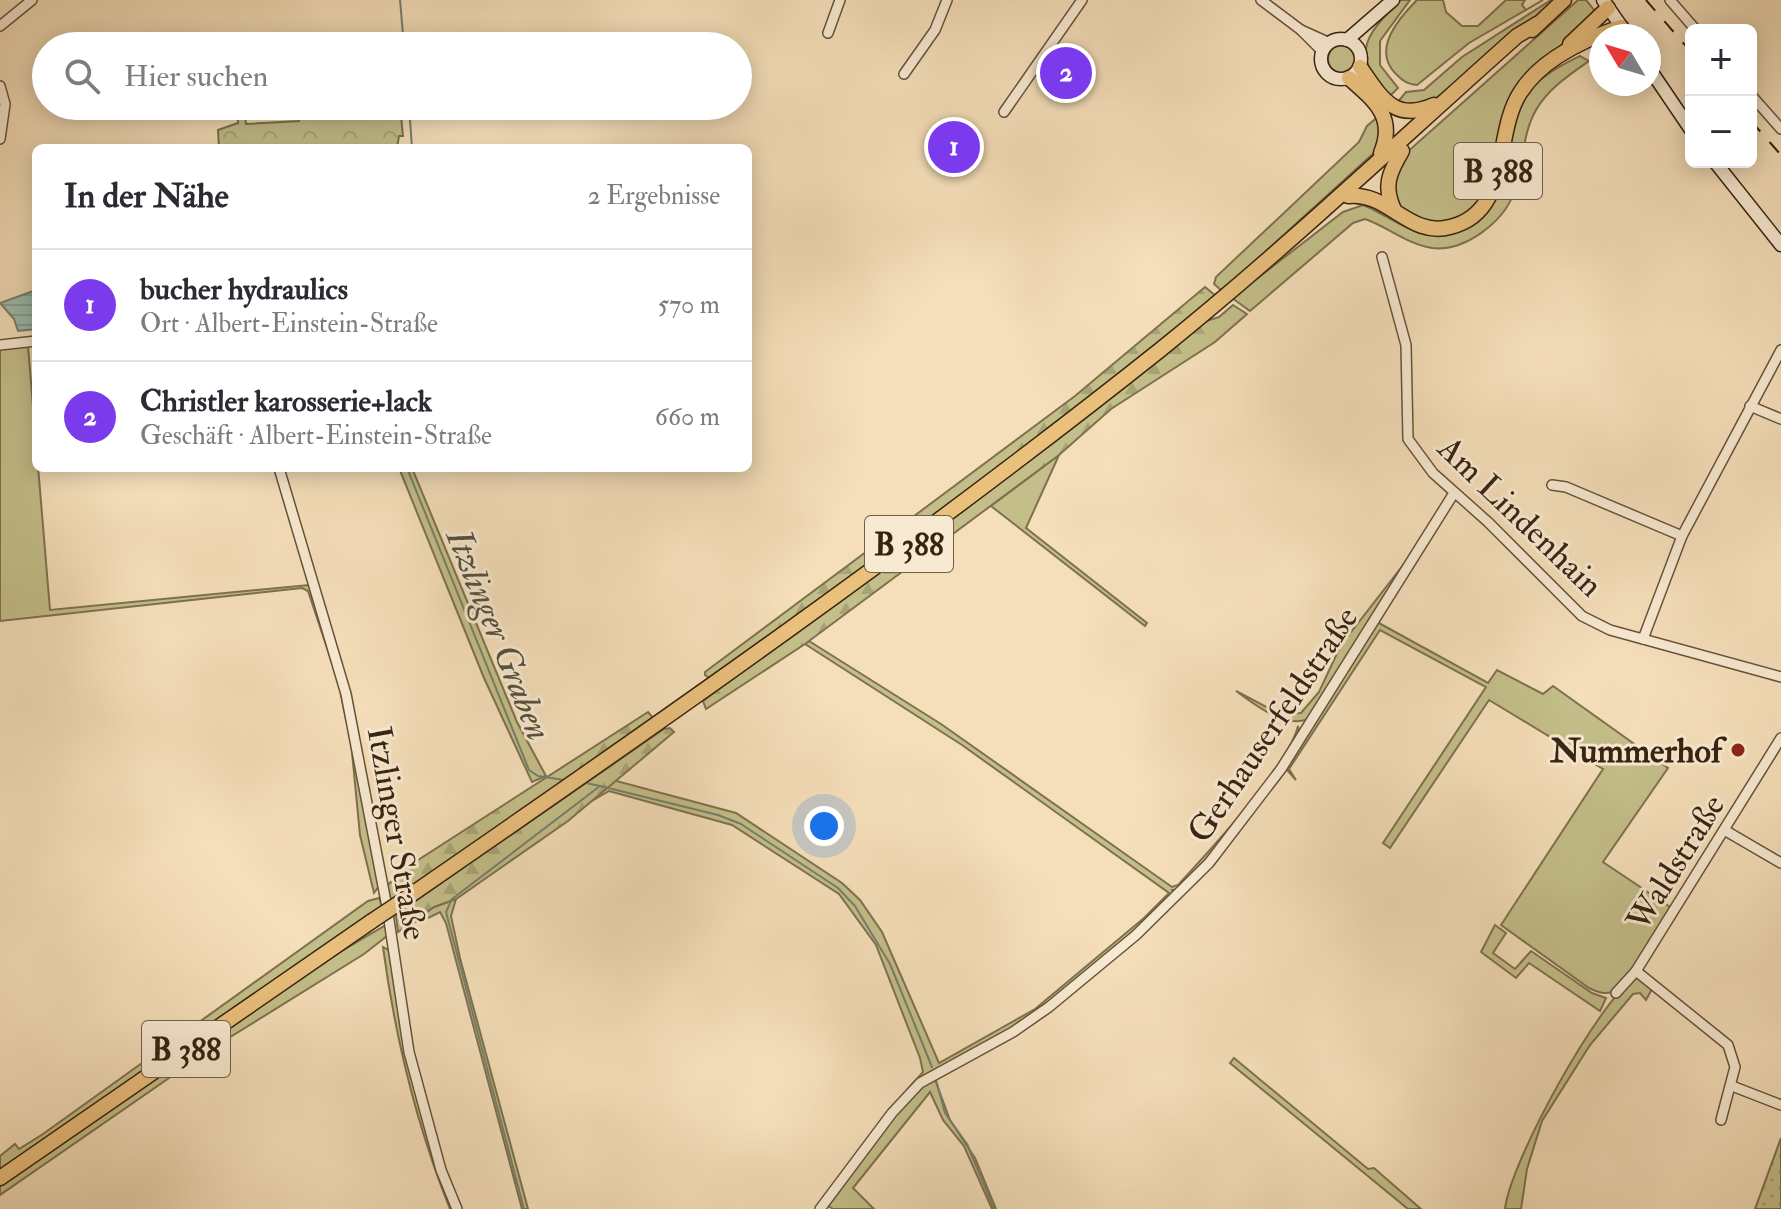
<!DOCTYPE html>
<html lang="de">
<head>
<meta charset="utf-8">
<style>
	:root { --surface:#fff; --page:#f7f7f7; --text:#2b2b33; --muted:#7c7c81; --line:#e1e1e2; --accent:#7c3aed }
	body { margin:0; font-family:"IM FELL Double Pica",serif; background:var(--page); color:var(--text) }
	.controls { position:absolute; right:24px; top:24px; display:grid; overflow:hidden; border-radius:12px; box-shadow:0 4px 20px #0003 }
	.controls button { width:72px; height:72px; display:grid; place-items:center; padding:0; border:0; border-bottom:2px solid var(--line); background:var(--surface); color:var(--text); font:40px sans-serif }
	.compass { position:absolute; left:1589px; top:24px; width:72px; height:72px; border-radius:50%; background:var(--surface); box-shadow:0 4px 20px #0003; rotate:308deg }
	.you { position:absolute; left:824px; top:826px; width:28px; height:28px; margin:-20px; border:6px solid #fff; border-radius:50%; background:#1a73e8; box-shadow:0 0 0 12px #1a73e833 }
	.badge { display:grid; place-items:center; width:52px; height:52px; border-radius:50%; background:var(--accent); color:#fff; font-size:26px; font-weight:700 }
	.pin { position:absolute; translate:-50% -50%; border:4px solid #fff; box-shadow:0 2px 8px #0006 }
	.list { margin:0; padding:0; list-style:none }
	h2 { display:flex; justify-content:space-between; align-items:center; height:104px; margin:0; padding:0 32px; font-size:34px }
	h2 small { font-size:26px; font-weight:400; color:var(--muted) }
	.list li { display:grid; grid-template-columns:52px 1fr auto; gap:24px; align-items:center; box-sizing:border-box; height:112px; padding:0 32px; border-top:2px solid var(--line) }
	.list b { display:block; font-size:30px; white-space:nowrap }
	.list p { margin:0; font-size:26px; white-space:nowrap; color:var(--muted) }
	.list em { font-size:26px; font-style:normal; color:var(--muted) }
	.icon { flex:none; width:44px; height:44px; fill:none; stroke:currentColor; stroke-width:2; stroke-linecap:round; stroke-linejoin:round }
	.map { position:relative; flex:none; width:1781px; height:1209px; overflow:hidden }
	.search { position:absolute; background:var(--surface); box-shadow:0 4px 20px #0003; left:32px; top:32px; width:720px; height:88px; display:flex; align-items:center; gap:20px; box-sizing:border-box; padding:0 28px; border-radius:44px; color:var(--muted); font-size:30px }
	.panel { position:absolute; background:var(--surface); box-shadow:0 4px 20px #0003; left:32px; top:144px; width:720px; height:328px; border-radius:12px }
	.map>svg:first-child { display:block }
	.grass { fill:#c4bf8a; stroke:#7e714e; stroke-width:2 }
	.forest { fill:url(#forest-firs); stroke:#7e714e; stroke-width:2 }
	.park { fill:url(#park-crowns); stroke:#7e714e; stroke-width:2 }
	.garden { fill:url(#garden-dots); stroke:#7e714e; stroke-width:2 }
	.water { fill:url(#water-rules); stroke:#747f6f; stroke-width:2 }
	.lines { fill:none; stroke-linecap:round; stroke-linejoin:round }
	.stream { stroke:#747f6f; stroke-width:2 }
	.minor-casing { stroke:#66523b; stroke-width:12 }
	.secondary-casing { stroke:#372311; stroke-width:15 }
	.primary-casing { stroke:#372311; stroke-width:17 }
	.minor { stroke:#f8ead2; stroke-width:9 }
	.secondary { stroke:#f8ead2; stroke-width:12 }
	.primary { stroke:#eac07d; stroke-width:14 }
	.rail { stroke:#372311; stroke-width:2; stroke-dasharray:14 14; stroke-linecap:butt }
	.primary-bridge-casing { stroke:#372311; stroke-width:17; stroke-linecap:butt }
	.primary-bridge { stroke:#eac07d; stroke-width:14 }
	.poi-dot { fill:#8f2418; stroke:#f8ead2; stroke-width:3 }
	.labels { text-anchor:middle; stroke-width:6; stroke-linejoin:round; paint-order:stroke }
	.shield { fill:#f8ead2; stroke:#715f4b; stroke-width:2 }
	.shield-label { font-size:32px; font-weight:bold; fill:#372311 }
	.street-label { font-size:34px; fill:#372311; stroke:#f8ead2 }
	.poi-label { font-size:34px; font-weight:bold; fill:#372311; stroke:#f8ead2; text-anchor:end }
	.water-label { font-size:36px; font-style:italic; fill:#555140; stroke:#f8ead2 }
</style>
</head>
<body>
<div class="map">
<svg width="1781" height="1209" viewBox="0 0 1781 1209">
	<defs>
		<pattern id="forest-firs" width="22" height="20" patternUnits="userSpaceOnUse" patternTransform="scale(2)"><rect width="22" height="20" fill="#c4bf8a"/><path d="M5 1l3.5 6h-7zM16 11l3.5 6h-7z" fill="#a9a476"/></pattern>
		<pattern id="park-crowns" width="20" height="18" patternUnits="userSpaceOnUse" patternTransform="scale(2)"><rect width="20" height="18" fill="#c4bf8a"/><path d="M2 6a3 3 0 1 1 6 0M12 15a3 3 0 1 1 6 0" fill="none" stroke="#a9a476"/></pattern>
		<pattern id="garden-dots" width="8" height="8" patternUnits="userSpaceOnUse" patternTransform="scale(2)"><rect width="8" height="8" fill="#c4bf8a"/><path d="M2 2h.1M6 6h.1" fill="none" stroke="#a9a476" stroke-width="1.8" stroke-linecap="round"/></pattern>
		<pattern id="water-rules" width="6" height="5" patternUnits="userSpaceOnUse" patternTransform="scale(2)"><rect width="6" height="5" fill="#9cbdae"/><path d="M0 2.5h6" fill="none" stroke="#87a295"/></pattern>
	</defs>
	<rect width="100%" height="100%" fill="#f5dfba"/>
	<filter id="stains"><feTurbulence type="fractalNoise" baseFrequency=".0025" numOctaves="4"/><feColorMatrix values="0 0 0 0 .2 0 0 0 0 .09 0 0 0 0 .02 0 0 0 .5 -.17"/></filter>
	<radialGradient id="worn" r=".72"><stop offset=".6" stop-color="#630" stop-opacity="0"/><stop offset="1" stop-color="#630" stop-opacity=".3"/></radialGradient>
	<g class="grass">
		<path d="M1401,0H1410L1380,41V65L1398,88L1388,98C1353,52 1361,39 1401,0Z"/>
		<path d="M1417,0H1443L1446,12L1462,26H1478L1506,0H1525L1522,5L1526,10L1543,0L1469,43L1417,85C1406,84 1402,80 1395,73C1372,49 1399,18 1417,0Z"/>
		<path d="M1551,0H1556L1430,103L1416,108L1396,104L1406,92L1424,90L1462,57Z"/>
		<path d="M1578,0H1586L1598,15C1572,40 1536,59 1516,90C1491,128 1504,241 1426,220C1414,217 1402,214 1396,201C1389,185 1399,169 1405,154Z"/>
		<circle cx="1342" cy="59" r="14"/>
		<path d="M1580,56L1589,61C1569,75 1548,89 1536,110C1521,136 1524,167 1514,193C1503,222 1465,252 1432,248C1407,244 1388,227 1365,219L1353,223L1250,311L1232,298L1343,212L1363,205C1384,213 1412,236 1435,235C1521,232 1494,148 1523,100C1537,77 1558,67 1580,56Z"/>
		<path d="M1379,116L1382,123L1376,151L1222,291L1214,284L1216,277L1359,142L1367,126Z"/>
		<path d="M28,346L50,610L309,585L340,682L379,886L374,893L360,835L351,742L338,681L308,591L302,588L0,621V348Z"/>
		<path d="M1059,455L1026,528L1147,623L1145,626L991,506Z"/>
		<path d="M399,468H412L517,722L546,776L532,782L484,678Z"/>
		<path d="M1407,560L1308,719C1285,729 1254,704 1236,691L1280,714L1301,713L1319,692L1341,645Z"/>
		<path d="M1377,622L1488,683L1497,670L1543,694L1553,686L1668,768L1603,862L1673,909C1657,935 1639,974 1613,991C1605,996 1596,991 1589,988L1501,925L1603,769L1489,700L1390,848L1383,843L1486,687L1380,630L1289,769L1296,780L1286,769Z"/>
		<path d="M809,641L941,724L1172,887L1178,885C1208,852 1288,767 1298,726L1299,730C1281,780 1216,852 1179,890H1172L1174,893C1129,944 1061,998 1003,1034C970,1054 936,1065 907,1090L923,1072L920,1058L876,945L839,894L732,825L609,791L585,805L613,780L736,813L842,883L860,900L882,932L939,1063L1035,1009L1144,918L1169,893L962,745L805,644Z"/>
		<path d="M379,898L382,906L0,1172V1156L15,1144L19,1149L43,1134L368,901Z"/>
		<path d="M456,899L451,916L460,958L528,1209H522L446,923L440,912L420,922H413L434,907Z"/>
		<path d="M386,925L387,936L364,954L211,1049L0,1195V1186L335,955Z"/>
		<path d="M1495,925L1506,933L1493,953L1515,969L1531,951L1592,993L1606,998L1600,1011L1529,963L1516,978L1481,952Z"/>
		<path d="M383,947L390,951L401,1022L454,1209H450C416,1124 395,1037 383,947Z"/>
		<path d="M1636,976L1652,989L1646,1000L1640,993L1633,994L1590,1045L1542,1121L1527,1169L1521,1209H1505C1510,1162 1598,1002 1636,976Z"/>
		<path d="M1234,1058L1368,1169L1374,1168L1421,1209H1408L1230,1063Z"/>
		<path d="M934,1077L950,1120L975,1158L996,1209H992L964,1146L943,1120L930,1092L853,1188L874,1209H833L827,1205C860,1161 890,1111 934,1077Z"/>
	</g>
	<g class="forest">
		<path d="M1205,287L1216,296L968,494L711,679L705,675V672L1075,396Z"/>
		<path d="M1233,305L1247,314L1215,342L1111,409L1059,455L805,644L706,709L703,701L988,492L1203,322L1219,317Z"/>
		<path d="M648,712L654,719L391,900L387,886L401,871Z"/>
		<path d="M664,729L670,728L674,732L568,821L456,899L434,907L398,932L396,916L401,911Z"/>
	</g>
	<path class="park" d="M237,106H244L246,124L299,121V106H400L403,136H399L397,148H219L218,130L238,123Z"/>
	<path class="garden" d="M1781,1138V1209H1755Z"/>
	<path class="water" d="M36,290V329L18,331L14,319L0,303Z"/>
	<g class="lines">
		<g class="stream">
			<path d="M400,0L404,46"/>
			<path d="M409,106L412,148"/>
			<path d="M407,468L529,770L538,776L564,780"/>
			<path d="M600,786L718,815L741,824L838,888L855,906L890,964L932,1067"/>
			<path d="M936,1080L945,1113L967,1144L994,1209"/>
			<path d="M524,1209L446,912L452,899L600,786L586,783"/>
		</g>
		<defs>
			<g id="minor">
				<path d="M1261,0L1301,30L1323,52"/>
				<path d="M1670,0L1696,30"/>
				<path d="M0,26L32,0"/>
				<path d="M1301,30L1330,43"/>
				<path d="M828,33L840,0"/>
				<path d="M904,74L935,30L947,0"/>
				<path d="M0,86L5,104L0,139"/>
				<path d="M1751,95L1781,129"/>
				<path d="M1004,112L1082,0"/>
				<path d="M1382,257L1406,345L1408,439L1433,473L1488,522L1582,616L1610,630L1781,677"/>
				<path d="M0,345L36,341"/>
				<path d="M1750,406L1781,419"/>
				<path d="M279,468L346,694L387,907L409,1052L441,1170L457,1209"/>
				<path d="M1552,485L1566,487L1682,536"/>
				<path d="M1643,639L1682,536L1781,350"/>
				<path d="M1726,831L1781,863"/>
				<path d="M1616,993L1636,971"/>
				<path d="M1732,1086L1781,1105"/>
				<path d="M1721,1120L1735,1067L1728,1045L1636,971L1781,738"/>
				<path d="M820,1209L892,1113L920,1083L1013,1032L1049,1007L1136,935L1209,863L1281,769L1454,493"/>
			</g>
			<g id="secondary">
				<path d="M1603,0L1628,36"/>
				<circle cx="1341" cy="59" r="20"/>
				<path d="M1347,40L1393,0"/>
				<path d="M1649,68L1691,130"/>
				<path d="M1715,162L1781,245"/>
			</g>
			<g id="primary">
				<path d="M1532,30L1564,0"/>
				<path d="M1570,44L1608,8"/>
				<path d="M1360,67C1381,97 1394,123 1434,105"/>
				<path d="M1349,78C1375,101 1396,117 1381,153"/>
				<path d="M1348,196C1388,191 1409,238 1450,227C1512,212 1493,135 1520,93C1541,59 1585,39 1621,27"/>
				<path d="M1394,210C1383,186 1389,173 1402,151"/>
				<path d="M402,901C660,723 915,545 1160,350C1283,251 1399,141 1517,36L1537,24"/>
				<path d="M0,1178L372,921"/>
			</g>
		</defs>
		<use href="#minor" class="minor-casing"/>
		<use href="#secondary" class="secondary-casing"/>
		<use href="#primary" class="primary-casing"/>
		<use href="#minor" class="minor"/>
		<use href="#secondary" class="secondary"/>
		<use href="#primary" class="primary"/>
		<g class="rail">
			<path d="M1646,0L1691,52"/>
			<path d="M1751,121L1781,155"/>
		</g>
		<defs>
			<path id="primary-bridge" d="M372,921L402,901"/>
		</defs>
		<use href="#primary-bridge" class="primary-bridge-casing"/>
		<use href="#primary-bridge" class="primary-bridge"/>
	</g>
	<circle class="poi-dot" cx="1738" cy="750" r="8"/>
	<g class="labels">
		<g class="shield">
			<rect x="1454" y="143" width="88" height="56" rx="6"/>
			<rect x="865" y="516" width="88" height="56" rx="6"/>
			<rect x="142" y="1021" width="88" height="56" rx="6"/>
		</g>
		<g class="shield-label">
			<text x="1498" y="182">B 388</text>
			<text x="909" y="555">B 388</text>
			<text x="186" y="1060">B 388</text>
		</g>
		<g class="street-label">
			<text transform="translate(1521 516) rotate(44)" y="12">Am Lindenhain</text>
			<text transform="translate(1272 724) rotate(-56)" y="12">Gerhauserfeldstraße</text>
			<text transform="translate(398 833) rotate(80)" y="12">Itzlinger Straße</text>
			<text transform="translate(1675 862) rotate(-58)" y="12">Waldstraße</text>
		</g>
		<g class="poi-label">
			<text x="1722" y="762">Nummerhof</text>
		</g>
		<g class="water-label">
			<text transform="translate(500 634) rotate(68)" y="13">Itzlinger Graben</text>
		</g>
	</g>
	<rect width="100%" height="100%" filter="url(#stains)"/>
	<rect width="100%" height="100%" fill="url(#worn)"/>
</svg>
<div class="controls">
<button>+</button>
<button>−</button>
</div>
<svg class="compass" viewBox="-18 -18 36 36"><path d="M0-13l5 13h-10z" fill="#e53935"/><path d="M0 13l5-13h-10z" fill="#7c7c81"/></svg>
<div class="you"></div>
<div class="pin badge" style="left:954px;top:147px">1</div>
<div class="pin badge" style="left:1066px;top:73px">2</div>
<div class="search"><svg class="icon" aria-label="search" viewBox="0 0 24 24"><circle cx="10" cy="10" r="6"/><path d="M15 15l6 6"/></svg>Hier suchen</div>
<section class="panel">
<h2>In der Nähe<small>2 Ergebnisse</small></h2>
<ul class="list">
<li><span class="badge">1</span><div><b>bucher hydraulics</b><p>Ort · Albert-Einstein-Straße</p></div><em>570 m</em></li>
<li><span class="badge">2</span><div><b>Christler karosserie+lack</b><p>Geschäft · Albert-Einstein-Straße</p></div><em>660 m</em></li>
</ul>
</section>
</div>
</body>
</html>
